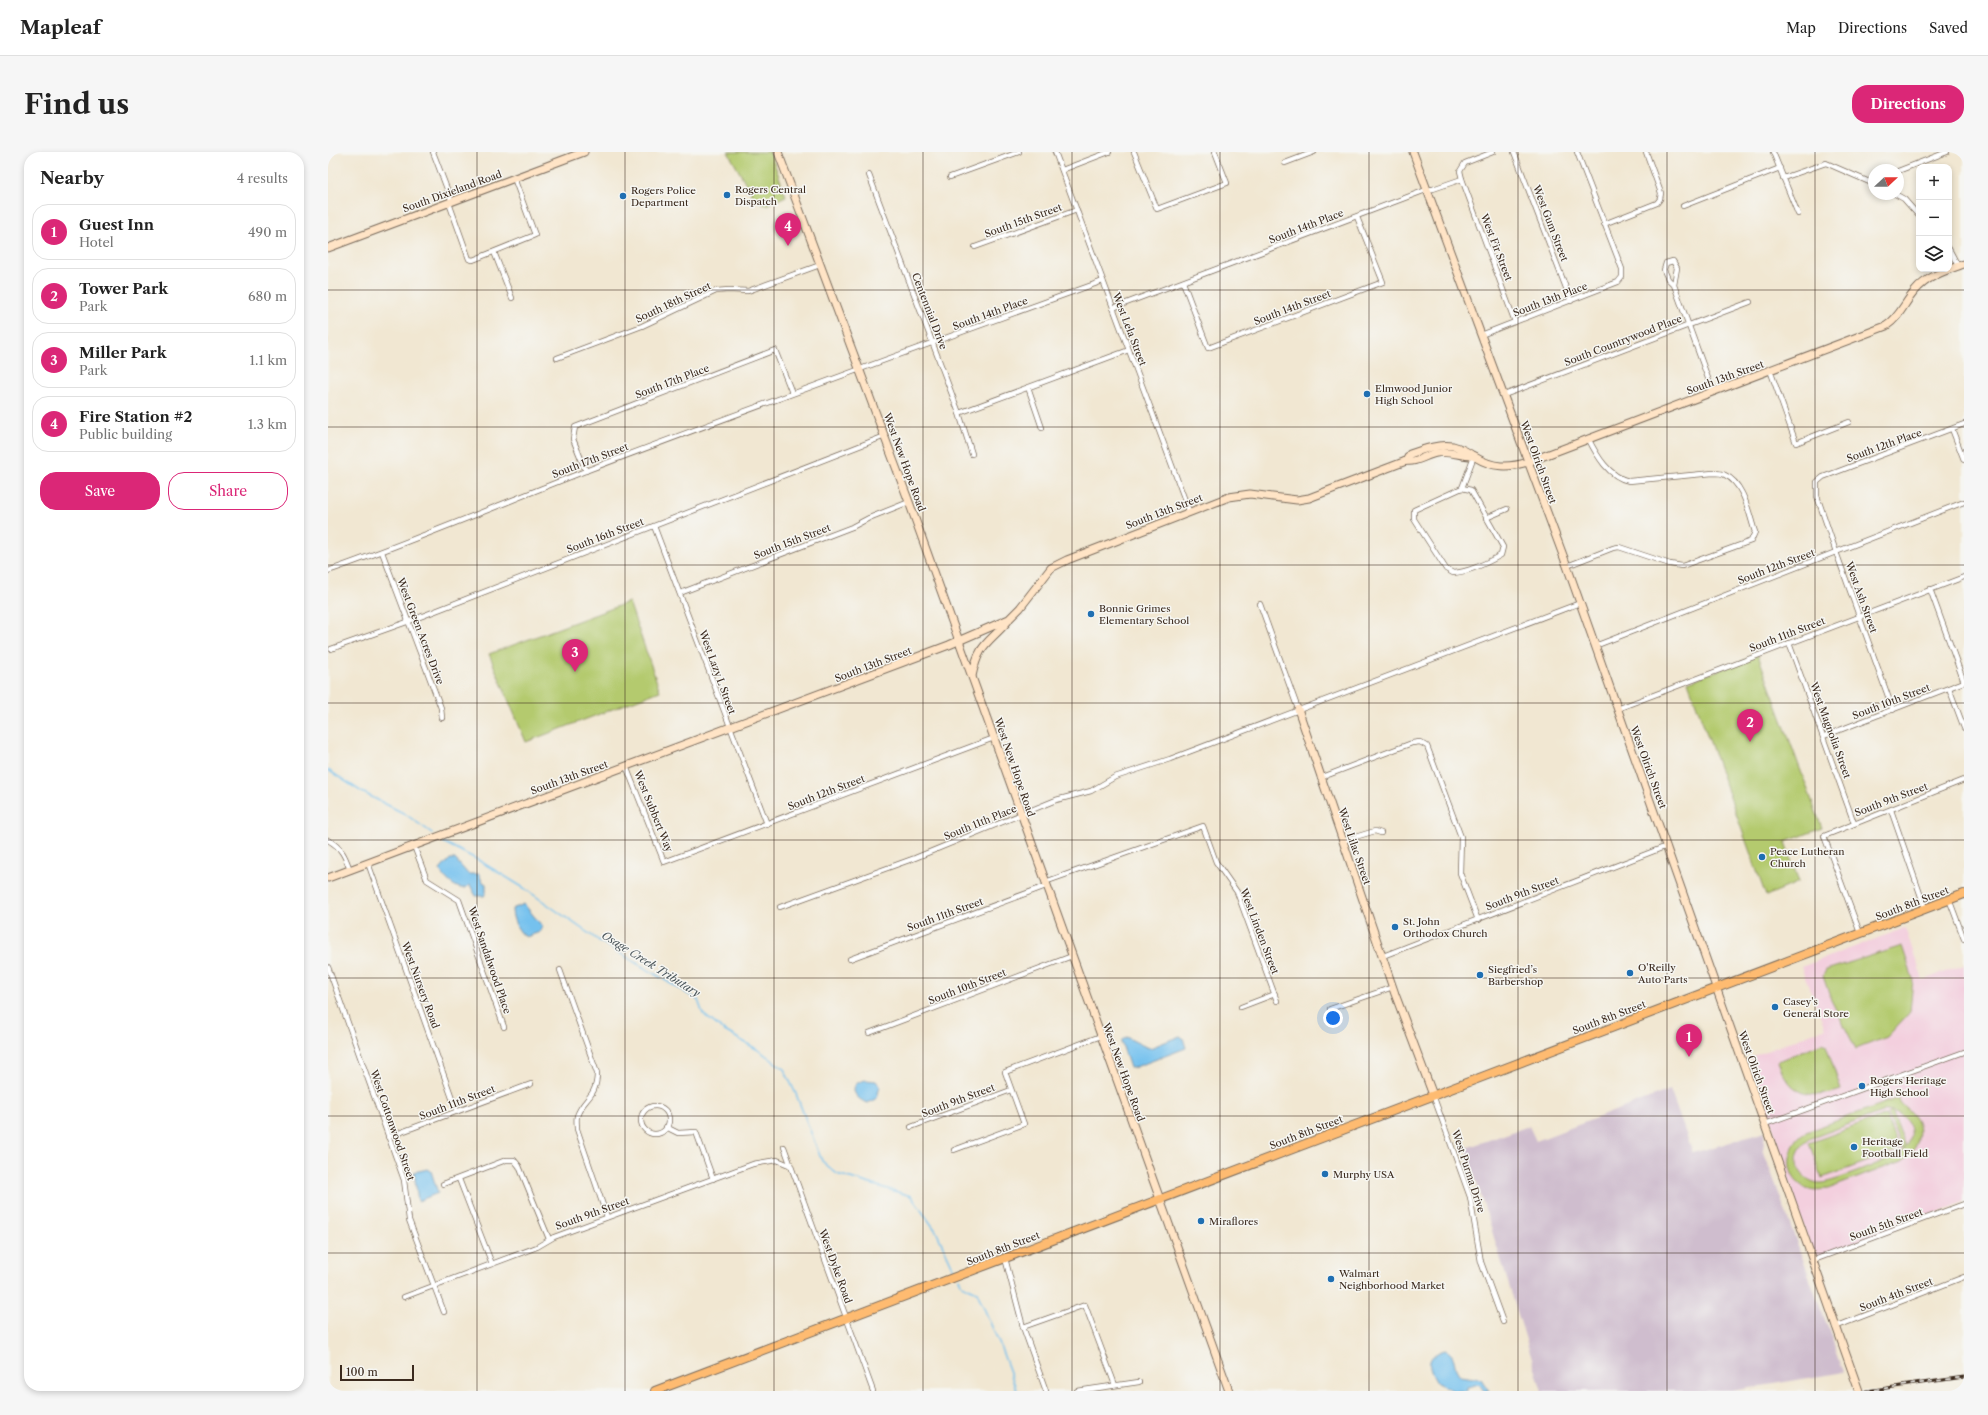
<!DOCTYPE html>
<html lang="en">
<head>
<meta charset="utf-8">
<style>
	:root { --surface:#fff; --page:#f6f6f6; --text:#222; --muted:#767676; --line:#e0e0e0; --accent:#db2777 }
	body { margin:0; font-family:"Libre Caslon Text",serif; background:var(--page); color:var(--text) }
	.controls { position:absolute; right:12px; top:12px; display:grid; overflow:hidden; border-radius:8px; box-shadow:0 2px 6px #0003 }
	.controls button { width:36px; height:36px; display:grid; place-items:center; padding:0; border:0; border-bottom:1px solid var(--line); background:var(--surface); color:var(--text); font:20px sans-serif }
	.compass { position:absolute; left:1540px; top:12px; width:36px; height:36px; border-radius:50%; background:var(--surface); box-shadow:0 2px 6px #0003; rotate:68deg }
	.scale { position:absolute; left:12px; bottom:10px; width:74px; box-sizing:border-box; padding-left:4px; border:2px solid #3b2a1e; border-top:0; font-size:11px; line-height:14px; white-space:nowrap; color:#3b2a1e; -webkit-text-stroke:3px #f6f6f2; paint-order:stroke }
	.you { position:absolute; left:1005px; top:866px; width:14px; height:14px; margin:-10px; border:3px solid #fff; border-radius:50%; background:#1a73e8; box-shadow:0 0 0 6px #1a73e833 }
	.badge { display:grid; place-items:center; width:26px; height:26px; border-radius:50%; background:var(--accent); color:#fff; font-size:13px; font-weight:700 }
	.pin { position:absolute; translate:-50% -33px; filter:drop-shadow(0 1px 2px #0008) }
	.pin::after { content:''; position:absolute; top:21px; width:14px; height:12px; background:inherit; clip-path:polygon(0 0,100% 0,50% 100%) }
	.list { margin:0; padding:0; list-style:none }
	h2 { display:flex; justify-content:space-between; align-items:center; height:52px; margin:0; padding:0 16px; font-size:17px }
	h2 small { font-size:13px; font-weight:400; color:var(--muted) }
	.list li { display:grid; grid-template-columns:26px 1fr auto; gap:12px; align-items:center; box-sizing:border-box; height:56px; margin:0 8px 8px; padding:0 8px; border:1px solid var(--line); border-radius:16px }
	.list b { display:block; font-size:15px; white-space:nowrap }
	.list p { margin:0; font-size:13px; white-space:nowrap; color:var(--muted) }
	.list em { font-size:13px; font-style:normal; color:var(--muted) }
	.actions { display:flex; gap:8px; padding:12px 16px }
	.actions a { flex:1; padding:9px 0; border:1px solid var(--accent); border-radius:16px; text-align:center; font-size:14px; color:var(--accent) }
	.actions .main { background:var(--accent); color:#fff }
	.icon { flex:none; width:22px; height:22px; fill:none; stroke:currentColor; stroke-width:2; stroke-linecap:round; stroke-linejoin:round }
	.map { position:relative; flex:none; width:1636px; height:1239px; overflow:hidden; border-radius:16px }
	header { display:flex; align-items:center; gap:24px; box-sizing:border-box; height:56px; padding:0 20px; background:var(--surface); border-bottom:1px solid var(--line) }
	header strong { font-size:19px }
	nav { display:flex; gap:22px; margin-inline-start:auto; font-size:14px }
	.intro { display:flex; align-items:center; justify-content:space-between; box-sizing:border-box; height:96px; padding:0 24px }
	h1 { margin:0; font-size:28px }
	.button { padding:10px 18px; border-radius:16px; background:var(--accent); color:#fff; font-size:14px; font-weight:700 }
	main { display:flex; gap:24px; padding:0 24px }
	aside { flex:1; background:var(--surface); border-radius:16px; box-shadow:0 2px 6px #0003 }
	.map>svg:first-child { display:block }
	.built { fill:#f3cfde }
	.industrial { fill:#cfbdce }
	.green { fill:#b4ca6e; stroke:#787a46; fill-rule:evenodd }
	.water { fill:#74c1ee; stroke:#587686 }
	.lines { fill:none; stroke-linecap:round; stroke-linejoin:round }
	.stream { stroke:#74c1ee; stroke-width:1.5 }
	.street-casing { stroke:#7b6c5d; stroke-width:6 }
	.secondary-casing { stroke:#7b6c5d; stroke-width:9 }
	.primary-casing { stroke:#7b6c5d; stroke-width:10 }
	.street { stroke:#fff; stroke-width:4.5 }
	.secondary { stroke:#ffe4c6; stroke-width:7 }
	.primary { stroke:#febb71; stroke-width:8 }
	.rail-casing { stroke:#3b2a1e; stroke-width:3 }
	.rail { stroke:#f6f6f2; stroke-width:1.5; stroke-dasharray:4.5; stroke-linecap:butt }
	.grid { fill:none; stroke:#3b2a1e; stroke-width:1; stroke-opacity:0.55 }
	.poi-dot { fill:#1f6fb2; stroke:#f6f6f2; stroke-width:1.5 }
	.labels { text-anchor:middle; stroke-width:3; stroke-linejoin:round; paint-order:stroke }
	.poi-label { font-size:10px; fill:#3b2a1e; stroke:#f6f6f2; text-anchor:start }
	.street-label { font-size:10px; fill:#3b2a1e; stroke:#f6f6f2 }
	.water-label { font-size:11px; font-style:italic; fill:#4c575c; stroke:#f6f6f2 }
</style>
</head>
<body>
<header>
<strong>Mapleaf</strong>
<nav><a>Map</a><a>Directions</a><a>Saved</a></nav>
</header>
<div class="intro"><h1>Find us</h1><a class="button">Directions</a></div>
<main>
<aside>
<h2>Nearby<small>4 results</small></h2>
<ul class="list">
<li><span class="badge">1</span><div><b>Guest Inn</b><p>Hotel</p></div><em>490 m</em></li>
<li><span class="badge">2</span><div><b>Tower Park</b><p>Park</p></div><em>680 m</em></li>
<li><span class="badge">3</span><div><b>Miller Park</b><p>Park</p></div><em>1.1 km</em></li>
<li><span class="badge">4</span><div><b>Fire Station #2</b><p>Public building</p></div><em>1.3 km</em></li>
</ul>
<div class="actions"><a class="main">Save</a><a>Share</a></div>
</aside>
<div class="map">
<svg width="1636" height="1239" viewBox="0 0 1636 1239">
	<rect width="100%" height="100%" fill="#f6f6f2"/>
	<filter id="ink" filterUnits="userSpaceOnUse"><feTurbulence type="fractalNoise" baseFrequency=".025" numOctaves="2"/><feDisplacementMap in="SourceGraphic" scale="8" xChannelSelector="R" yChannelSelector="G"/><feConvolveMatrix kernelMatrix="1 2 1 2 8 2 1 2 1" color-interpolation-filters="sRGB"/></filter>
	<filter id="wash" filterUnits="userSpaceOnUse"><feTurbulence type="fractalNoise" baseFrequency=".012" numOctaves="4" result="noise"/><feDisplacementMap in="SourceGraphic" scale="16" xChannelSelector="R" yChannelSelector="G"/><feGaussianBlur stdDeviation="0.9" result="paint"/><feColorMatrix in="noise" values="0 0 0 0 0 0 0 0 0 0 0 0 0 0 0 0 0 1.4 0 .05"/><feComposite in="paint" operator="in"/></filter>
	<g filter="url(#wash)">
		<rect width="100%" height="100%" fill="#f1e7d2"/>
		<path class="built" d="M1577,776L1595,828L1636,813V1050L1486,1108L1423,905L1497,876L1473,815Z"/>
		<path class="industrial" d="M1342,938L1365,1001L1437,980L1435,998L1516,1220L1404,1239H1214L1138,996L1201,974L1208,989Z"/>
		<g class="green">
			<path d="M400,0H442L458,44L438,53L426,46Z"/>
			<path d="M301,450L332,539L198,590L161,502Z"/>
			<path d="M1430,503L1494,676L1457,690L1471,730L1438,744L1360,530Z"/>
			<path d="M1574,794L1585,827L1582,860L1559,885L1528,897L1503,848L1495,824L1498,818Z"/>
			<path d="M1494,891L1498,893L1513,938C1481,949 1461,942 1450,909Z"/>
			<path d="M1570,946C1574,955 1581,957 1586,965C1597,980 1588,999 1574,1009L1500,1037C1496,1037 1491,1038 1487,1038C1457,1035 1453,997 1478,980ZM1559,958C1578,960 1591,979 1578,995L1564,959L1560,961L1574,997L1578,996L1573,1001C1558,1008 1506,1031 1492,1031C1481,1031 1470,1021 1469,1010C1468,999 1475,991 1484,986Z"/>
			<path d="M1558,963L1571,998L1494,1026L1481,991Z"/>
		</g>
		<g class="water">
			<path d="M122,707H127L140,722H151L154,729L158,732V741L156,744H148L142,733C140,734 138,736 136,736C128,738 115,725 112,718Z"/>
			<path d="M196,752L214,774L212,780L198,785C190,780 184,767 184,757Z"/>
			<path d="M852,884L855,886L858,896L805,916H802L793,889L798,885L818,895L822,896Z"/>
			<path d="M538,928L548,929L552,934L549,946L540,951C525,947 519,931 538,928Z"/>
			<path d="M100,1017L103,1019L110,1041L90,1049L86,1020Z"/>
			<path d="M1117,1198C1130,1203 1124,1216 1132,1224L1153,1227L1161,1239H1156L1151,1232L1139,1235V1239H1126L1109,1231C1100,1216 1096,1204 1117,1198Z"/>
		</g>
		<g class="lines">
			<g class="stream">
				<path d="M0,618L34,640L77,662L104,681"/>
				<path d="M115,690L150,708L196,736L270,788L370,848L375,862L395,878L432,899L456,917L468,942L494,1009L509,1022L583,1044L608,1079L628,1122"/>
				<path d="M631,1127L634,1133L649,1140L671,1191L689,1239"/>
			</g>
		</g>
	</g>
	<g filter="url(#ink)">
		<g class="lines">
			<defs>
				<g id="street">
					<path d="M105,0L124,50"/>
					<path d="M727,0L861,359"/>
					<path d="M806,0L829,57L899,31L887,0"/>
					<path d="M1186,0L1243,149"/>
					<path d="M1445,0L1470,62"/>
					<path d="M957,11L986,0"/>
					<path d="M734,18L781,0"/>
					<path d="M1570,19L1619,0"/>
					<path d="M541,23L631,261L644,302"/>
					<path d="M622,25L691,0"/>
					<path d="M1455,26L1498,11L1546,32"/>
					<path d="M1134,27L1187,170"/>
					<path d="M1567,42L1576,47L1591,64"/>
					<path d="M121,51L141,107L145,108L207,83L186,26"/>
					<path d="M1355,54L1452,16"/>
					<path d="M1276,72L1329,51L1332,47L1333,41L1318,0"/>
					<path d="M647,95L749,58"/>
					<path d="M1621,97L1630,114"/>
					<path d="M166,100L184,146"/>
					<path d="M855,130L880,196L1055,130L1029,65"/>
					<path d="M1346,133L1349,116L1345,109L1338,111L1336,118L1340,127L1346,133L1385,240"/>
					<path d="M785,156L1098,38L1105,37L1134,27L1132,19L1137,11L1165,0"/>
					<path d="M1153,183L1290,130L1294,125V117L1249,0"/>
					<path d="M229,206L314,174L388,139L401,138L420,139L492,113"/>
					<path d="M1442,218L1468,291L1521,270"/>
					<path d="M700,235L714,276"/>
					<path d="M1176,243L1422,150"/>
					<path d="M631,261L801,198"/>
					<path d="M1624,277L1636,308"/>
					<path d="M258,319L245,287L247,275L447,198L464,241"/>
					<path d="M1134,336L1143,338L1175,395L1173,403C1159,411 1141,420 1125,421L1118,417L1086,367V358Z"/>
					<path d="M1134,336L1146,304"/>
					<path d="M1158,366L1179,357"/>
					<path d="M326,374L439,672"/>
					<path d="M54,400L113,556L114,566"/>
					<path d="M1239,414L1285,396L1291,395L1342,412L1354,414L1423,389L1427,380C1421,362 1416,331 1397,323C1394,321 1389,321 1385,321L1301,329C1281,325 1269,304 1260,286"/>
					<path d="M0,419C88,388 173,352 260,318C431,253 603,191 775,129"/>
					<path d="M1602,437L1636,530"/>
					<path d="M352,441L524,375L541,366L581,350"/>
					<path d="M932,452L970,557"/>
					<path d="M1461,491L1526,671"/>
					<path d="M1267,494L1636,350"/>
					<path d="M3,497L79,470L557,284"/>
					<path d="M1621,536L1636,576"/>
					<path d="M1289,557L1636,425"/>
					<path d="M1565,558L1508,400L1489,344V330L1495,325L1636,272"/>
					<path d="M1496,584L1636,530"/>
					<path d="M298,614L336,710L666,586"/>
					<path d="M992,626L1084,591L1092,590L1099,594L1133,685L1132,721L1150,768"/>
					<path d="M1563,658L1597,756"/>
					<path d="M0,688C14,696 17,704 22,718"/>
					<path d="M1014,689L1047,679L1053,681"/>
					<path d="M86,694L99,728L131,748L176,875"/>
					<path d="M40,711L129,960"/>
					<path d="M717,730L875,674L888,710L909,740L949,849"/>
					<path d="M1621,747L1636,787"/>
					<path d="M452,755L587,706L728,648L763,639L787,625L842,607L1252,451"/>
					<path d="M1532,781L1496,684L1636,628"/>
					<path d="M1055,804L1339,694"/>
					<path d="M522,807L718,734"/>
					<path d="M0,815L76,1028L81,1068L116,1160"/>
					<path d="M232,818L269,921C269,946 255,946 249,964C248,968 249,974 249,977L279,1065"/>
					<path d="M913,855L947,842"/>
					<path d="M1002,857L1065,835"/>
					<path d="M541,881L744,804"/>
					<path d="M1105,943L1142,1045L1153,1110L1175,1170"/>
					<circle cx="327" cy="968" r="14"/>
					<path d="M1437,972L1636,900"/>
					<path d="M338,975L350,981L368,980L385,1027"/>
					<path d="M583,975L683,938"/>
					<path d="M60,985L203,932"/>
					<path d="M456,995L545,1239"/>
					<path d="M626,998L696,972L677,920L773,884"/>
					<path d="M131,1027L164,1112"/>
					<path d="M115,1032L178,1008H186L191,1014L221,1087"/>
					<path d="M677,1106L695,1175L718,1239"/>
					<path d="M1486,1108L1636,1052"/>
					<path d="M76,1145L209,1095L226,1085L425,1012L449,1008L461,1013"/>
					<path d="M695,1175L757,1153L787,1233"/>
					<path d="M1507,1175L1636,1125"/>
					<path d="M749,1239L811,1230"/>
				</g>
				<g id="secondary">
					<path d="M450,0L581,350L901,1239"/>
					<path d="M1085,0L1239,414L1531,1239"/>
					<path d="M0,96L256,0"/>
					<path d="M1078,309L1082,302C1096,297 1110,292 1125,294C1133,296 1140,300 1147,305C1165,316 1180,316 1200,310L1558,174C1572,165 1576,151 1587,139C1599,124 1619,118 1636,112"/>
					<path d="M644,524C651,491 660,492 680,469"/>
					<path d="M970,557L1067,842L1105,943"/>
					<path d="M0,726L621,493L681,467L692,456L723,416L739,408L901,345L922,342L969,348L981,346L1078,309C1088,311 1098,303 1108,301C1121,298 1133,305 1146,304"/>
				</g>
				<path id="primary" d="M327,1239L1636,742"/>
			</defs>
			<use href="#street" class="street-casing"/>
			<use href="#secondary" class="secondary-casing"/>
			<use href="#primary" class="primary-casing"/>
			<use href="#street" class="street"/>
			<use href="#secondary" class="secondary"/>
			<use href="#primary" class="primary"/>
			<defs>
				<path id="rail" d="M1538,1239L1636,1225"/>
			</defs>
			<use href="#rail" class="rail-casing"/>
			<use href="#rail" class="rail"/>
		</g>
	</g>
	<path class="grid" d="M149,0V1239M297,0V1239M446,0V1239M595,0V1239M744,0V1239M892,0V1239M1041,0V1239M1190,0V1239M1339,0V1239M1487,0V1239M0,138H1636M0,275H1636M0,413H1636M0,551H1636M0,688H1636M0,826H1636M0,964H1636M0,1101H1636"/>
	<g class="poi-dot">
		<circle cx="399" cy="43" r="4"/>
		<circle cx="295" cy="44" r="4"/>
		<circle cx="1039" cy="242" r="4"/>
		<circle cx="763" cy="462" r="4"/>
		<circle cx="1434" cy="705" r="4"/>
		<circle cx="1067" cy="775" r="4"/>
		<circle cx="1302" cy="821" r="4"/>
		<circle cx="1152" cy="823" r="4"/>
		<circle cx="1447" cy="855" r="4"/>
		<circle cx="1534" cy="934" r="4"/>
		<circle cx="1526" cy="995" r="4"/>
		<circle cx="997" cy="1022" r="4"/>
		<circle cx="873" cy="1069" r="4"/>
		<circle cx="1003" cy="1127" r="4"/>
	</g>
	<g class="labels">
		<g class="poi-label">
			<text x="407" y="41">Rogers Central<tspan x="407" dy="12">Dispatch</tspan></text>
			<text x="303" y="42">Rogers Police<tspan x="303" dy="12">Department</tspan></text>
			<text x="1047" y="240">Elmwood Junior<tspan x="1047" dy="12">High School</tspan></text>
			<text x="771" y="460">Bonnie Grimes<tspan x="771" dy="12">Elementary School</tspan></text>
			<text x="1442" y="703">Peace Lutheran<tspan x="1442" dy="12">Church</tspan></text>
			<text x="1075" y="773">St. John<tspan x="1075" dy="12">Orthodox Church</tspan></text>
			<text x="1310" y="819">O'Reilly<tspan x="1310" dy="12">Auto Parts</tspan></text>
			<text x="1160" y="821">Siegfried’s<tspan x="1160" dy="12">Barbershop</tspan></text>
			<text x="1455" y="853">Casey's<tspan x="1455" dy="12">General Store</tspan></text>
			<text x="1542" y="932">Rogers Heritage<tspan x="1542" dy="12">High School</tspan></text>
			<text x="1534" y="993">Heritage<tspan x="1534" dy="12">Football Field</tspan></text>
			<text x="1005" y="1026">Murphy USA</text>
			<text x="881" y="1073">Miraflores</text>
			<text x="1011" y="1125">Walmart<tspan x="1011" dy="12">Neighborhood Market</tspan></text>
		</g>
		<g class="street-label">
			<text transform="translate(124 39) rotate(-20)" y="4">South Dixieland Road</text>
			<text transform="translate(695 68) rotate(-20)" y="4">South 15th Street</text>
			<text transform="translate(1223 71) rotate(69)" y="4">West Gum Street</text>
			<text transform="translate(978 74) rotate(-21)" y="4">South 14th Place</text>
			<text transform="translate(1169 95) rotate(69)" y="4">West Fir Street</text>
			<text transform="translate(1222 147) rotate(-21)" y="4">South 13th Place</text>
			<text transform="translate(345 150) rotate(-25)" y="4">South 18th Street</text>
			<text transform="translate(964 155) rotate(-21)" y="4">South 14th Street</text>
			<text transform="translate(602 159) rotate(69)" y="4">Centennial Drive</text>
			<text transform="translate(662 161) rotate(-20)" y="4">South 14th Place</text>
			<text transform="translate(802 177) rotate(69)" y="4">West Lela Street</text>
			<text transform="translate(1295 188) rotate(-21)" y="4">South Countrywood Place</text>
			<text transform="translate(1397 225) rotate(-20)" y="4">South 13th Street</text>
			<text transform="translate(344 229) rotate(-21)" y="4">South 17th Place</text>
			<text transform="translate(1556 293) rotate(-20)" y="4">South 12th Place</text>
			<text transform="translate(262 308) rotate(-21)" y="4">South 17th Street</text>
			<text transform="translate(577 310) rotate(70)" y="4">West New Hope Road</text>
			<text transform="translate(1211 310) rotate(70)" y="4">West Olrich Street</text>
			<text transform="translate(836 359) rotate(-21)" y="4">South 13th Street</text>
			<text transform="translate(277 383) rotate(-21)" y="4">South 16th Street</text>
			<text transform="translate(464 389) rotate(-21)" y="4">South 15th Street</text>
			<text transform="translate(1448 414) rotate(-21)" y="4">South 12th Street</text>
			<text transform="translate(1534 445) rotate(70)" y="4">West Ash Street</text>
			<text transform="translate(93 479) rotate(69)" y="4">West Green Acres Drive</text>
			<text transform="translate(1459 482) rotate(-21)" y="4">South 11th Street</text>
			<text transform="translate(545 512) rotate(-21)" y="4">South 13th Street</text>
			<text transform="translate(390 520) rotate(70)" y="4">West Lazy L Street</text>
			<text transform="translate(1563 549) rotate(-21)" y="4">South 10th Street</text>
			<text transform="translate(1503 578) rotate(70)" y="4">West Magnolia Street</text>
			<text transform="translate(687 615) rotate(71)" y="4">West New Hope Road</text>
			<text transform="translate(1321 615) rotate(70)" y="4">West Olrich Street</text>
			<text transform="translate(241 625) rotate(-20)" y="4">South 13th Street</text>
			<text transform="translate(498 640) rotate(-21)" y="4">South 12th Street</text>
			<text transform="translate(1563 647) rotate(-21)" y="4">South 9th Street</text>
			<text transform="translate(326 659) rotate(68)" y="4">West Subbert Way</text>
			<text transform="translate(652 670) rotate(-22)" y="4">South 11th Place</text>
			<text transform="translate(1027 694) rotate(71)" y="4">West Lilac Street</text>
			<text transform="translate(1194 741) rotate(-21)" y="4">South 9th Street</text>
			<text transform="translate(1584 751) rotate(-21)" y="4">South 8th Street</text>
			<text transform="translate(617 762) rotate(-20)" y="4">South 11th Street</text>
			<text transform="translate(932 779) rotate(69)" y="4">West Linden Street</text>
			<text transform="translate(162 808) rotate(71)" y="4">West Sandalwood Place</text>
			<text transform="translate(93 833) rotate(70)" y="4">West Nursery Road</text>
			<text transform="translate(639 834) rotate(-21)" y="4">South 10th Street</text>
			<text transform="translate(1281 865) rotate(-21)" y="4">South 8th Street</text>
			<text transform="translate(796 920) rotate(70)" y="4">West New Hope Road</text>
			<text transform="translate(1429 920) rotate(70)" y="4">West Olrich Street</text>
			<text transform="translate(630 948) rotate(-21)" y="4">South 9th Street</text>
			<text transform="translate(129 950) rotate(-21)" y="4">South 11th Street</text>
			<text transform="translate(65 973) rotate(71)" y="4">West Cottonwood Street</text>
			<text transform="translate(978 980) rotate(-21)" y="4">South 8th Street</text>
			<text transform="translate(1141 1019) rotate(72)" y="4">West Purma Drive</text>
			<text transform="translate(264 1061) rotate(-20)" y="4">South 9th Street</text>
			<text transform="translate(1558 1072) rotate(-20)" y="4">South 5th Street</text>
			<text transform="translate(675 1096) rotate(-21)" y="4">South 8th Street</text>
			<text transform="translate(508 1114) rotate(70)" y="4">West Dyke Road</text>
			<text transform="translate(1568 1142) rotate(-21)" y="4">South 4th Street</text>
		</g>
		<g class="water-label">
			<text transform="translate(323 812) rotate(32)" y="4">Osage Creek Tributary</text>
		</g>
	</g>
</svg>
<div class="controls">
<button>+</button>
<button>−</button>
<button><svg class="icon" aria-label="layers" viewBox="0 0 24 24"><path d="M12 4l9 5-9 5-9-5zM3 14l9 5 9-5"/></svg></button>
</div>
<svg class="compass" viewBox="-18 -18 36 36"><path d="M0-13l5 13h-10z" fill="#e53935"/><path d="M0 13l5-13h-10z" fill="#767676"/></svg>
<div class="scale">100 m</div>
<div class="you"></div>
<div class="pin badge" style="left:1361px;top:905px">1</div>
<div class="pin badge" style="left:1422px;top:590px">2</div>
<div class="pin badge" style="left:247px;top:520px">3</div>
<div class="pin badge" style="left:460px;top:94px">4</div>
</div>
</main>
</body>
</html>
